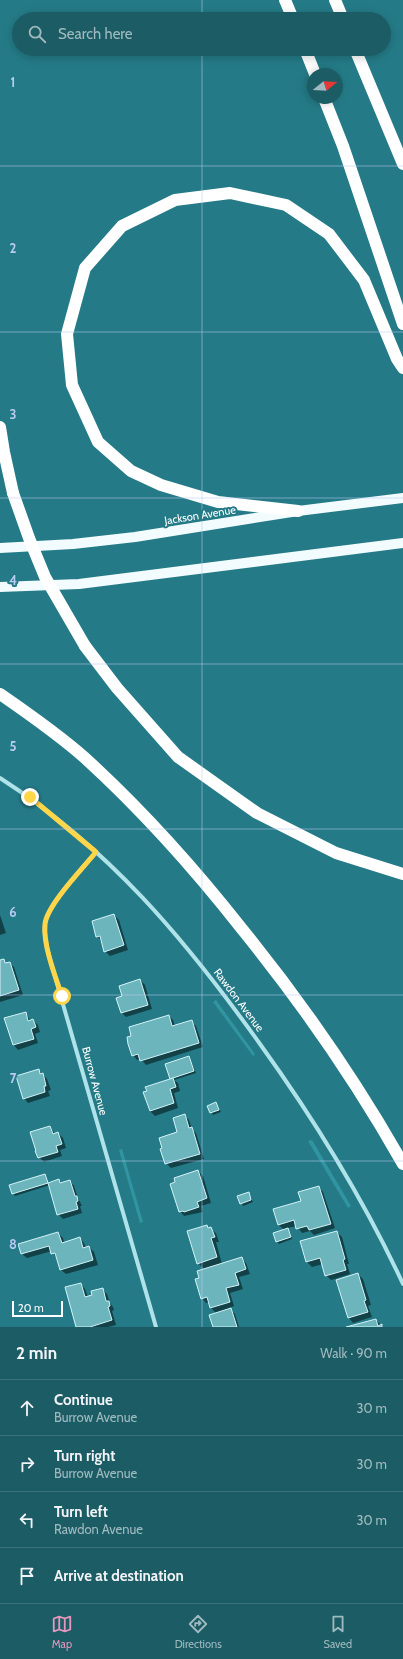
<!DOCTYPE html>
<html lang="en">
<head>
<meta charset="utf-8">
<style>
	:root { --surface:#1b5c65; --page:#24626b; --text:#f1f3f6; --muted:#a0babf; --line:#397179; --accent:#e797bd }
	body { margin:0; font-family:Cabin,sans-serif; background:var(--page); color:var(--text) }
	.compass { position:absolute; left:307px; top:68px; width:36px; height:36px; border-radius:50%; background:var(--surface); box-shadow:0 2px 10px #0003; rotate:72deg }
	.scale { position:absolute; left:12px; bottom:10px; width:51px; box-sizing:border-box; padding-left:4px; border:2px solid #fff; border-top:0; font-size:11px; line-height:14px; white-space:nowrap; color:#fff; -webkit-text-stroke:3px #247b87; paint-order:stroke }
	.stop { position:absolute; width:12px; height:12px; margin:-9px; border:3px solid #ffd54a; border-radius:50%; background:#fff }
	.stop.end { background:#ffd54a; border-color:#fff; box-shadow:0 1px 4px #0008 }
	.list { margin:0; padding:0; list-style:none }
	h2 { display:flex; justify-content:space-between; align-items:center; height:52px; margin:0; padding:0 16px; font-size:17px }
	h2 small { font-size:13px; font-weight:400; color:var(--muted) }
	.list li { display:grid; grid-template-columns:26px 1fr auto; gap:12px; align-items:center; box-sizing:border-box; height:56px; padding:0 16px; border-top:1px solid var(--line) }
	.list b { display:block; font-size:15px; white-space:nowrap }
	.list p { margin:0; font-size:13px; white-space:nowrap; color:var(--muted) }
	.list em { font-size:13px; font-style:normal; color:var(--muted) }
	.icon { flex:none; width:22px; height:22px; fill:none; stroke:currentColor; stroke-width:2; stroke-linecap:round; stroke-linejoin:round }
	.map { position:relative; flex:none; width:403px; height:1327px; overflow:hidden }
	.search { position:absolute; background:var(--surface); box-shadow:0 2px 10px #0003; left:12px; right:12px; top:12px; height:44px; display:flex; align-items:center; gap:10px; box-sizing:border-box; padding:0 14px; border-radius:22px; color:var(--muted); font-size:15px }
	.sheet { height:276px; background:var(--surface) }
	nav { display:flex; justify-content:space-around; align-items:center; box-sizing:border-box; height:56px; border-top:1px solid var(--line); background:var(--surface); font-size:11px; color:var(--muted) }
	nav a { display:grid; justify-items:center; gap:2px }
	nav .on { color:var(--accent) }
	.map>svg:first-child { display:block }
	.green { fill:#3195a1 }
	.shadow { fill:#0007 }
	.building { fill:#6db5bd; stroke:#d3f3f7 }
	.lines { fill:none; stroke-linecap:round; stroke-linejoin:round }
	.minor { stroke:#afe3e9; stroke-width:4 }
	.primary { stroke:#f2fcfe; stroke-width:10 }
	.motorway { stroke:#fff; stroke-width:12 }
	.motorway-bridge { stroke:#fff; stroke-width:12 }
	.route { stroke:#ffd54a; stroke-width:5 }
	.grid { fill:none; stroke:#bbcaf3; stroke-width:1; stroke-opacity:0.55 }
	.labels { text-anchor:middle; stroke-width:4; stroke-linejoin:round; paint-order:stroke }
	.street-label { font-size:11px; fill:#fff; stroke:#247b87 }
	.grid-label { font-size:13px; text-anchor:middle; font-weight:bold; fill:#bbcaf3; stroke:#247b87; stroke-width:4; stroke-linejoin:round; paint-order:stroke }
</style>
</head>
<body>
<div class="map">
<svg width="403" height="1327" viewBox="0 0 403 1327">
	<rect width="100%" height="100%" fill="#247b87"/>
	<g class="green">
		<path d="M216,1000L255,1054L253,1056L213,1002Z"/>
		<path d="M312,1140L351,1206L348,1208L308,1141Z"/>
		<path d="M122,1149L143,1222L140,1223L119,1150Z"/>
	</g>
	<g class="shadow">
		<path d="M0,915L6,933L0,935Z"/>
		<path d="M114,915L119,920L128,950L110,956L105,951L102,941L97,936Z"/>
		<path d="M3,960L7,964L9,963L14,967L23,995L0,1002V961Z"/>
		<path d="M140,980L145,985L152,1009L126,1017L122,1013L123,996Z"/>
		<path d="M25,1013L31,1021L33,1020L38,1025L40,1032L35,1034L38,1043L18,1050L14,1045L6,1019Z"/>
		<path d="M169,1016L173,1020L175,1026L191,1021L196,1026L203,1047L146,1065L141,1059L137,1060L133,1055L132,1036Z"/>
		<path d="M189,1057L196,1073L174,1080L178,1083L180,1091L174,1093L178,1108L155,1116L150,1111L145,1093L171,1079Z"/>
		<path d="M38,1070L47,1079L51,1090L48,1091L50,1096L28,1103L24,1098Z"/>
		<path d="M216,1104L221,1112L213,1115L208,1106Z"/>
		<path d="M184,1115L189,1120L192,1129L196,1133L204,1159L171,1168L166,1163Z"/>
		<path d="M50,1127L55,1134L58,1133L63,1138L66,1148L60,1150L62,1156L44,1162L39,1157Z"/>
		<path d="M198,1171L203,1176L211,1203L201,1206L203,1212L184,1216L180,1211Z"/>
		<path d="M45,1175L48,1183L59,1180L62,1183L70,1181L74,1186L78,1198L82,1206H80L82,1213L63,1219L58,1214L50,1185L15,1196L13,1193Z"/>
		<path d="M319,1187L323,1192L335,1228L314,1235L310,1231L302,1233L297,1226L287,1228L290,1232L292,1239L279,1244L277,1242L285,1231L279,1225Z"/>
		<path d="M248,1193L253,1202L243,1206L239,1196Z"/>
		<path d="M206,1226L216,1233L219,1242H216L222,1264L241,1258L246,1263L250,1274L239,1277L243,1289L230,1293L234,1306L229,1308L235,1314L239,1327H214L217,1314L211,1308L209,1302L206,1303L202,1298L200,1279L204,1269L198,1263Z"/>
		<path d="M337,1232L342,1237L349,1264H347L350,1274L331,1280L326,1275L323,1264L312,1267L307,1262L302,1242Z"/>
		<path d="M58,1233L63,1238L64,1243L80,1238L84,1243L86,1248L89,1247L94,1252L98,1265L66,1274L61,1270L57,1258L52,1251L27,1258L22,1254Z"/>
		<path d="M358,1274L363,1279L371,1305L368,1306L372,1317L353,1323L349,1318L338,1281Z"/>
		<path d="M81,1284L85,1289L88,1297L93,1295L102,1289L107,1294L110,1303L113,1307L114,1310L112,1311L116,1325L108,1327H77Z"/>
		<path d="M376,1320L383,1327H350Z"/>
	</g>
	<g class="building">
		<path d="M114,914L124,945L104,952L100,936L96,937L92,921Z"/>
		<path d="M4,959L5,963L10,962L19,990L0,996V960Z"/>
		<path d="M140,979L148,1005L121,1013L116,998L122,996L119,986Z"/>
		<path d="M26,1012L28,1021L33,1019L36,1027L31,1029L34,1039L13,1045L4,1018Z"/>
		<path d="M169,1015L172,1026L192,1020L199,1043L140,1061L138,1054L132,1056L128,1044L127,1037L131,1036L129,1027Z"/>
		<path d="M189,1056L194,1071L170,1079L165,1064Z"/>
		<path d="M39,1069L40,1074L43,1073L46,1086H44L45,1092L23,1099L16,1076Z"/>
		<path d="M173,1078L176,1087L170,1089L174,1103L150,1111L143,1092L147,1091L145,1087Z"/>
		<path d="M216,1102L219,1110L210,1113L207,1106Z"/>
		<path d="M185,1114L189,1128L192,1127L200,1154L165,1164L160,1149L162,1148L159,1138L177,1132L173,1118Z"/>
		<path d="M50,1126L53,1134L58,1132L62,1144L56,1146L58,1152L38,1158L35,1151H36L30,1132Z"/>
		<path d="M198,1170L207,1198L197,1202L199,1207L184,1212L183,1211L179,1212L170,1184L175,1182L174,1178Z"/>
		<path d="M45,1174L48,1183L12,1194L9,1185Z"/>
		<path d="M59,1179L60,1183L70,1180L75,1196H77L78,1201L76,1202L78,1209L57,1215L48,1183Z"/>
		<path d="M319,1186L331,1224L309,1230L307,1226L296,1229L294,1220L278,1225L273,1209L301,1201L298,1192Z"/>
		<path d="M249,1192L251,1200L240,1204L237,1196Z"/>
		<path d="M207,1225L208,1228L211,1227L215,1237L211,1238L217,1257L197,1264L187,1231Z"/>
		<path d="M288,1228L291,1237L276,1242L273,1233Z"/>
		<path d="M337,1231L345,1259L343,1260L346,1270L325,1276L320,1258L306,1262L300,1241Z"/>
		<path d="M58,1232L62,1243L80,1237L83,1248L89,1246L93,1260L60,1270L55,1253L51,1254L49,1246L21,1254L18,1244Z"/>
		<path d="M242,1257L246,1269L235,1273L239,1285L226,1288L230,1302L210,1308L207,1297L201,1299L195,1279L199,1278L197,1271Z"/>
		<path d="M358,1273L366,1300L364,1301L368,1312L348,1318L336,1280Z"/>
		<path d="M81,1283L85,1297L92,1295L91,1291L103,1288L106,1301H109L110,1306L108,1307L112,1320L90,1327H76L65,1287Z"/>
		<path d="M231,1308L237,1327H213L209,1315Z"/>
		<path d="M376,1319L378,1326L382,1324V1327H346Z"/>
	</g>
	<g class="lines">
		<g class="minor">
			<path d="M0,778C109,848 185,939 260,1044C314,1119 364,1200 403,1284"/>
			<path d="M96,852C83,868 47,905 45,924C43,941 50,957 54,973L156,1327"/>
		</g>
		<g class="primary">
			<path d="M0,548L73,544L135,537L298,511L403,498"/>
			<path d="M0,587L79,584L403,543"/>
		</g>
		<g class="motorway">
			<path d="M285,0L293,19"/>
			<path d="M335,0L343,19"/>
			<path d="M305,49L315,74"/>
			<path d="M355,49L403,164"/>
			<path d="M324,98L343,146L403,324"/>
			<path d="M0,427L4,452L13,493"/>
			<path d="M298,511L218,502L161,485L131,471L98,442L72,385L67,334L85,268L122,226L175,200L230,193L286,205L329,234L364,280L397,359L403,368"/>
			<path d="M85,646L117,688L178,757L257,813L336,853L403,874"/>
			<path d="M0,694C29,714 59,735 85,758C142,810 194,868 242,929C302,1003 356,1081 403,1164"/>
		</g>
		<path class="motorway-bridge" d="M13,493L29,538L45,577L85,646"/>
	</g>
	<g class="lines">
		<path class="route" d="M30,797L96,852C83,868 47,905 45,924C43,945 55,976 62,996"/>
	</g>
	<path class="grid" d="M202,0V19M202,49V1327M0,166H403M0,332H403M0,498H403M0,664H403M0,829H403M0,995H403M0,1161H403"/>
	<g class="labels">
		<g class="street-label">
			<text transform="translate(200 515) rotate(-9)" y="4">Jackson Avenue</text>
			<text transform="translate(239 1000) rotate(53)" y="4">Rawdon Avenue</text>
			<text transform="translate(95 1081) rotate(75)" y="4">Burrow Avenue</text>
		</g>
	</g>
	<g class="grid-label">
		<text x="13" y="87">1</text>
		<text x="13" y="253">2</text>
		<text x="13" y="419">3</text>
		<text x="13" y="585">4</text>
		<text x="13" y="751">5</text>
		<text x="13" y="917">6</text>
		<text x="13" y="1083">7</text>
		<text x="13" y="1249">8</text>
	</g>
</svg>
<svg class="compass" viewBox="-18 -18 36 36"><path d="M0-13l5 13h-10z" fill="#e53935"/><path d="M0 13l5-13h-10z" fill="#a0babf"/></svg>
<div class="scale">20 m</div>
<div class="stop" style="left:62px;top:996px"></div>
<div class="stop end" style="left:30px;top:797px"></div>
<div class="search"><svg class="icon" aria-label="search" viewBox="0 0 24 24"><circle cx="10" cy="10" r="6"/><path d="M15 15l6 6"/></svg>Search here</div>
</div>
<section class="sheet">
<h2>2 min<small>Walk · 90 m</small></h2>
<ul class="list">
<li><svg class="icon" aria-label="ahead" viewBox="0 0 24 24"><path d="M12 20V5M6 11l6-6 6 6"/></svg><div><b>Continue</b><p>Burrow Avenue</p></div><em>30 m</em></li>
<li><svg class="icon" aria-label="right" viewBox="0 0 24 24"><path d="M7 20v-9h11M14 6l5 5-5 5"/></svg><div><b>Turn right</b><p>Burrow Avenue</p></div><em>30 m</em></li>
<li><svg class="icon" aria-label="left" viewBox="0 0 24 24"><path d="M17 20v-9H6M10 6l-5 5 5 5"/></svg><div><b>Turn left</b><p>Rawdon Avenue</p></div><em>30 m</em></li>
<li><svg class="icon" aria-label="arrive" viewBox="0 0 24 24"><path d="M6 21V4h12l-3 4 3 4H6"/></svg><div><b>Arrive at destination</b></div></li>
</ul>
</section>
<nav>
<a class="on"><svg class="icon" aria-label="map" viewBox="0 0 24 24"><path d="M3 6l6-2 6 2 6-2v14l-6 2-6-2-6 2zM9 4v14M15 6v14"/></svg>Map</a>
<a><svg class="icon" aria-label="directions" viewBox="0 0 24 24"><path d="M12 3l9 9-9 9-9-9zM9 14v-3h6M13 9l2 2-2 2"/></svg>Directions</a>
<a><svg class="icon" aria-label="saved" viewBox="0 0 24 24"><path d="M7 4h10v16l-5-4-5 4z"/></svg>Saved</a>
</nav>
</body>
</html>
